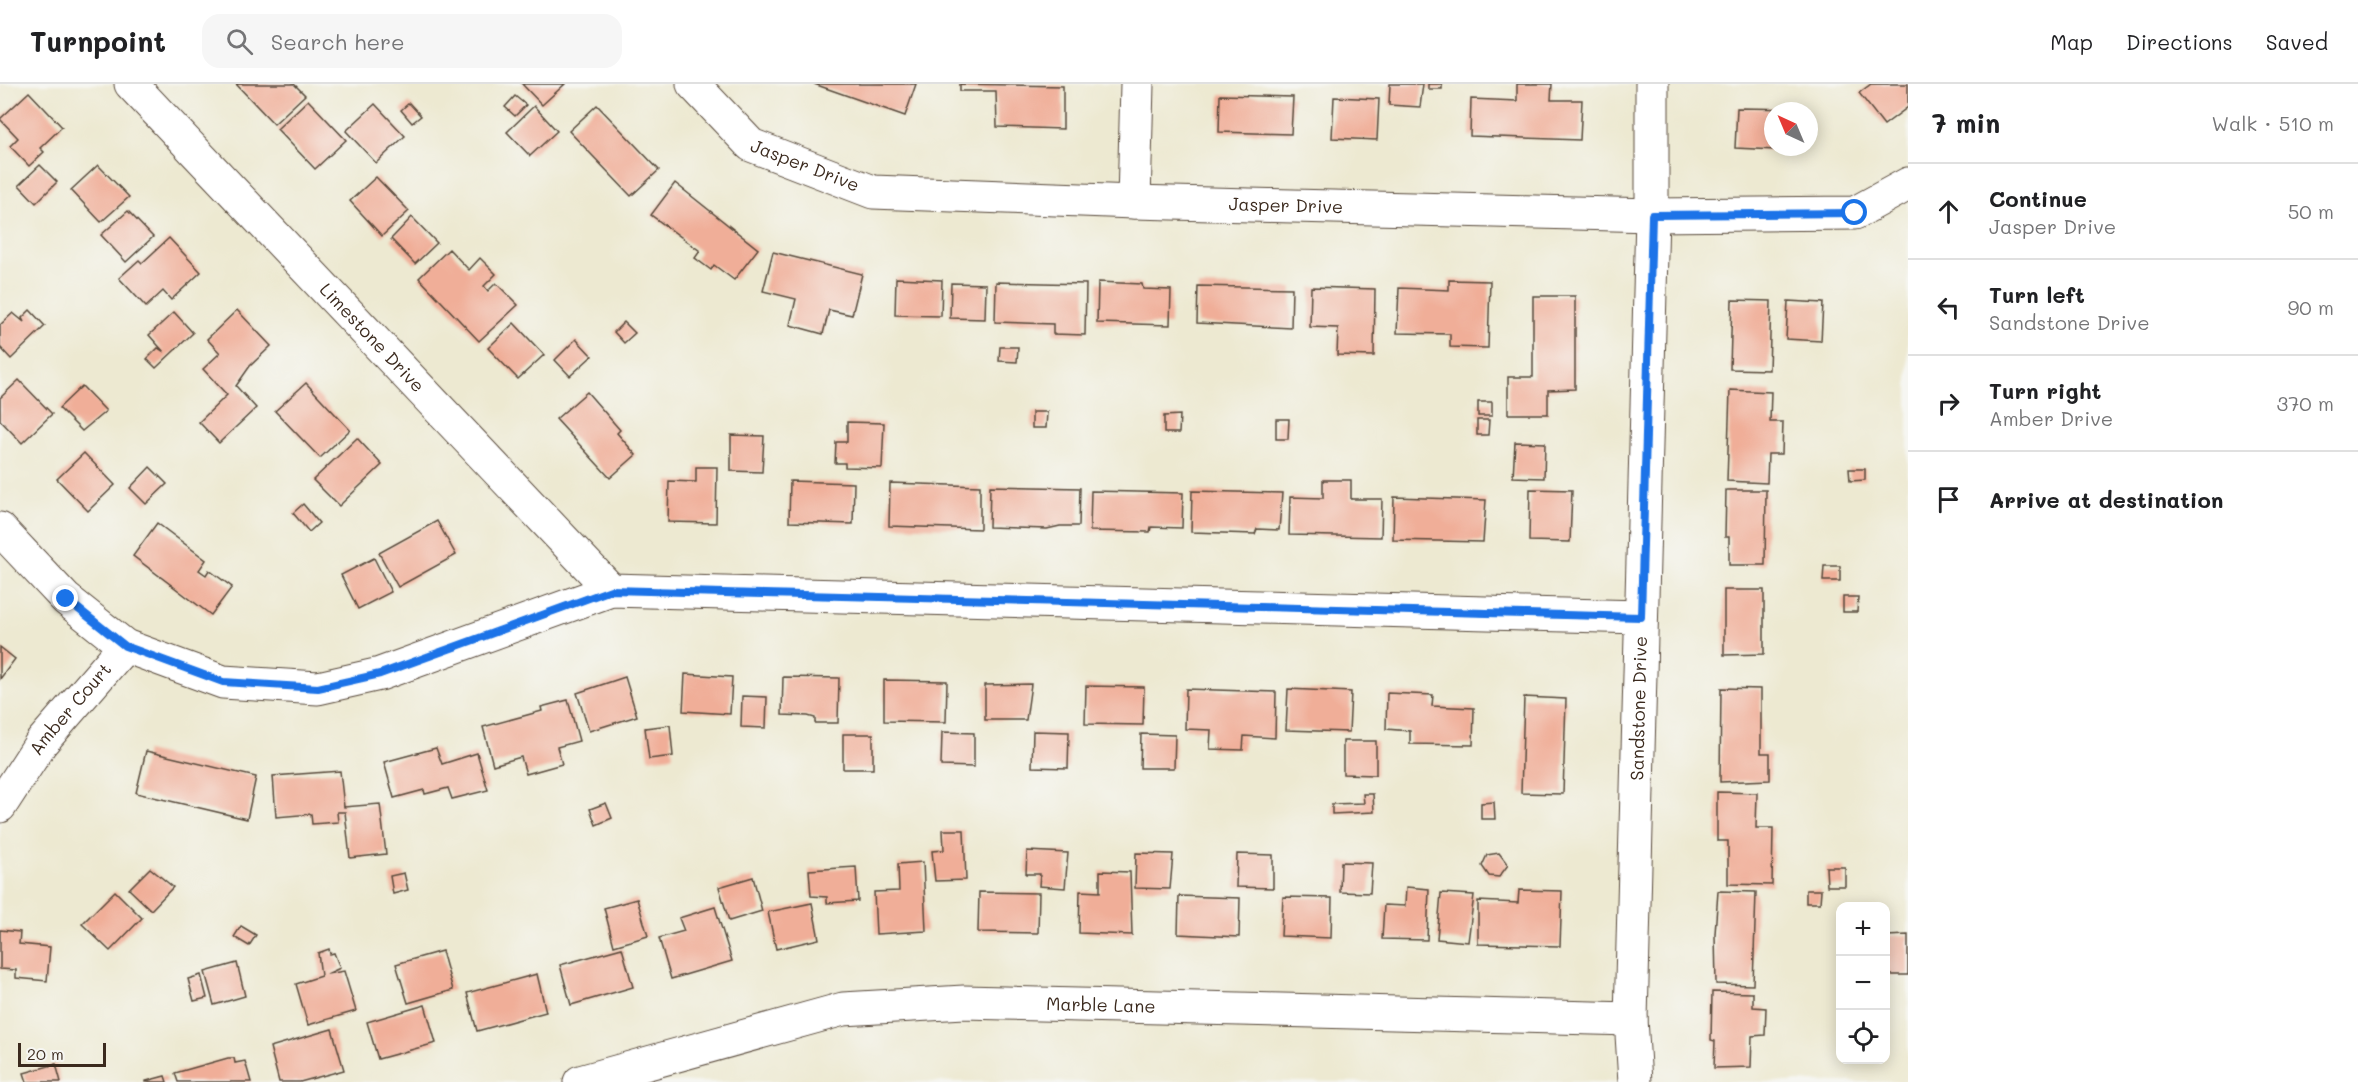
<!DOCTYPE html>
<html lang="en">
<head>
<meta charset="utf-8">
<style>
	:root { --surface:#fff; --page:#f6f6f6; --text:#202124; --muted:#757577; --line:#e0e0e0 }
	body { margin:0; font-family:Mali,sans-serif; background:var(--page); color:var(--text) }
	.controls { position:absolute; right:18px; bottom:18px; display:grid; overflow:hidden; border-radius:12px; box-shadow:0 3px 15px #0003 }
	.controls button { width:54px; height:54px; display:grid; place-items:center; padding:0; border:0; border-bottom:2px solid var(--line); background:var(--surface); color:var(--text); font:30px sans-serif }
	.compass { position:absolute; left:1764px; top:18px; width:54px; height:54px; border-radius:50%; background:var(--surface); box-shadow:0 3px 15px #0003; rotate:316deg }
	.scale { position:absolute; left:18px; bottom:15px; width:88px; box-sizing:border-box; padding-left:6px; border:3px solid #3b2a1e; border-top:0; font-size:16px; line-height:21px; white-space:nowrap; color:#3b2a1e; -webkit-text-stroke:4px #f6f6f2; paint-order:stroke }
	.stop { position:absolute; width:18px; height:18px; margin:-14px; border:4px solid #1a73e8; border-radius:50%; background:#fff }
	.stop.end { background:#1a73e8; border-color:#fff; box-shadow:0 2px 6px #0008 }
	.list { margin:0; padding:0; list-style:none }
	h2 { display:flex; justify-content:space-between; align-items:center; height:78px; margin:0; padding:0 24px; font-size:26px }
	h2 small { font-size:20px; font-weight:400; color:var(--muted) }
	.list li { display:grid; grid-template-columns:39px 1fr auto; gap:18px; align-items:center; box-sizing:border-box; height:96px; padding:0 24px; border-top:2px solid var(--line) }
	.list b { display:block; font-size:22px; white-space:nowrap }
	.list p { margin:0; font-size:20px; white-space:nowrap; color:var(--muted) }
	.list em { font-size:20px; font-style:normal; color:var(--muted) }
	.icon { flex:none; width:33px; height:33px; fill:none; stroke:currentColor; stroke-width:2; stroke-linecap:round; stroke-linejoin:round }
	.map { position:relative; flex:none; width:1908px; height:998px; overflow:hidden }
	header { display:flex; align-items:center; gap:36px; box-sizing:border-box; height:84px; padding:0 30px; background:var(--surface); border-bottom:2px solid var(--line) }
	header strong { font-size:28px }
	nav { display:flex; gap:33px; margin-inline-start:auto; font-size:21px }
	.search { width:420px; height:54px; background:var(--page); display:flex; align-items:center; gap:15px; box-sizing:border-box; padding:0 21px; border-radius:18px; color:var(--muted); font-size:22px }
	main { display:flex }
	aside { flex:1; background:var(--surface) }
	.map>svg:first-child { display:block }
	.building { fill:#f0ae98 }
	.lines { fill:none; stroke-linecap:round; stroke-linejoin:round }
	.minor-casing { stroke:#564739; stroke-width:35 }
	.minor { stroke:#fff; stroke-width:33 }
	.route { stroke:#1a73e8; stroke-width:8 }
	.labels { text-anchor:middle; stroke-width:4.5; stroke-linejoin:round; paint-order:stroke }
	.street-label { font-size:18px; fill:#3b2a1e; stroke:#f6f6f2 }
</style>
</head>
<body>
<header>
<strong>Turnpoint</strong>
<div class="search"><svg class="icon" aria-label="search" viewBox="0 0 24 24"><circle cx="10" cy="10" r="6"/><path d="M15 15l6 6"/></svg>Search here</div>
<nav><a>Map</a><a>Directions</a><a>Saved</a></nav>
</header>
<main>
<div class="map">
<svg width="1908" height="998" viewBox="0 0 1908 998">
	<rect width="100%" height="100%" fill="#f6f6f2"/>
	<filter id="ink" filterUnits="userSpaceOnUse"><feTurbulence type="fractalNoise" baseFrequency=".0167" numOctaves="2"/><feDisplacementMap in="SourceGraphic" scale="12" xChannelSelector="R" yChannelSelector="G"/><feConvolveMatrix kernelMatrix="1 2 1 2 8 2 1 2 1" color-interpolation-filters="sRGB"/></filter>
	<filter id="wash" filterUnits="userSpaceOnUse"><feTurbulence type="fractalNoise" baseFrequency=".008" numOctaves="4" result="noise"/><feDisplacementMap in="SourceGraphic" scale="24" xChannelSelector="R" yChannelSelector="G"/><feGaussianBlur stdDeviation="1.35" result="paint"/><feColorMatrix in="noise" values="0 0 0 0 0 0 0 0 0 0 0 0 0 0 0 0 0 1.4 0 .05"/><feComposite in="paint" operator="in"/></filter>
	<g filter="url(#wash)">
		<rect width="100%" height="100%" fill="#ede9d1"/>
		<g id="blocks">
			<g class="building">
				<path d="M236,0H294L305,11L274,40Z"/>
				<path d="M522,0H565L542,21Z"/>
				<path d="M814,0H916L905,32Z"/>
				<path d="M960,0L1063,2V45L997,43L996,7H960Z"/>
				<path d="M1390,0H1423L1420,23L1389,21Z"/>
				<rect x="1428" y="0" width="14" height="5"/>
				<path d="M1517,0H1552L1551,16H1582L1580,56L1470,52L1471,15L1517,17Z"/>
				<path d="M1871,0H1908V23L1884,41L1859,9Z"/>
				<path d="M29,8L62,43L40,64L44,68L29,82L10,62L18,54L0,35Z"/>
				<path d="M1220,11L1293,13L1291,50L1219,48Z"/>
				<path d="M515,12L526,21L515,32L505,23Z"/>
				<path d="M1334,13L1379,15L1377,56L1332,54Z"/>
				<path d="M308,16L346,56L315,85L277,45Z"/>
				<path d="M409,19L421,32L412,39L401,26Z"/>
				<path d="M375,20L405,52L376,79L346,47Z"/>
				<path d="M597,21L659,86L631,112L569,47Z"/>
				<path d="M534,22L557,47L530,72L507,48Z"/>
				<path d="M1737,24L1805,25L1773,27V63H1799L1798,67L1735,64Z"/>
				<path d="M40,81L57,98L36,119L19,101Z"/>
				<path d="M98,81L129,113L101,138L71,106Z"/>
				<path d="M376,93L409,127L382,152L350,117Z"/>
				<path d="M675,99L758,165L734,196L714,181L711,186L695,174L700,167L651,131Z"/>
				<path d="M128,127L153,153L126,178L101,151Z"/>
				<path d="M412,133L437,159L415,180L391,155Z"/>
				<path d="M169,154L201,188L171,216L163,207L146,223L119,194L139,176L142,179Z"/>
				<path d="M449,165L469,186L480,174L496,190L484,202L488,207L496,199L518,221L479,257L419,194Z"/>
				<path d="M773,168L862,190L852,231L829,226L823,250L790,241L796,215L763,207Z"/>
				<path d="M896,194L942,196L941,232L895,231Z"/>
				<path d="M1449,196L1490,197L1488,264L1450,263V250L1397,249L1399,204L1449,206Z"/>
				<path d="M996,198L1086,200L1085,251L1053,250V240L995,238Z"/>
				<path d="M1098,198L1142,200L1143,205L1171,206L1170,241L1097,239Z"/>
				<path d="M951,199L986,200L985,235L950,234Z"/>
				<path d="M1198,202L1292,204L1291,244L1197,239Z"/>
				<path d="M1311,203L1375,205L1374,272L1337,271L1338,244L1310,243Z"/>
				<path d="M1533,212H1575V305L1548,306V330H1508V293H1533Z"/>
				<path d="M1732,216L1771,217L1769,286L1730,285Z"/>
				<path d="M1788,217L1823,219L1821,257L1786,255Z"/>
				<path d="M30,226L45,242L11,275L0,263V241L13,229L24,238L22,234Z"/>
				<path d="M237,226L271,262L250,282L236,302L256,324L219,359L199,338L227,311L203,285L220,269L207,255Z"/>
				<path d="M174,228L193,249L156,284L147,275L158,264L164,268L149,251Z"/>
				<path d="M624,238L635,249L624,259L614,248Z"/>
				<path d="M514,239L544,271L518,295L488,264Z"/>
				<path d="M576,255L592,272L570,292L555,276Z"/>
				<path d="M1000,263H1018L1017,278L999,277Z"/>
				<path d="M19,296L52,330L22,359L0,336V314Z"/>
				<path d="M306,299L350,346L320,374L275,327Z"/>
				<path d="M82,302L106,327L82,347L59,324Z"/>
				<path d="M1730,306L1771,308L1770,338H1783L1782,370H1768L1767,399L1727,397Z"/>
				<path d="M587,308L620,346L617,349L636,371L610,394L556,335Z"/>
				<rect x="1478" y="318" width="14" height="14"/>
				<path d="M1032,328H1047L1046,344H1032Z"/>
				<path d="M1180,331L1179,349H1164V332Z"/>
				<path d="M1276,335H1289L1288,355H1276Z"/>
				<path d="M1477,336H1489L1488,351H1477Z"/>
				<path d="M847,338L884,339L882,384L845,383V379H835L836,358H847Z"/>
				<path d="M731,351L764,352L762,388L731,387Z"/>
				<path d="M357,354L382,381L339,422L313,396Z"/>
				<path d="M1515,358L1545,359L1544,394L1513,393Z"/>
				<path d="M84,369L115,401L88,427L57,395Z"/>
				<path d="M150,383L167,400L146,420L130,404Z"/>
				<path d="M696,383H717L716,439L668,438L669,397L696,398Z"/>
				<path d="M1849,385H1865V396L1850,397Z"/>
				<path d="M1323,396H1351V415H1382L1381,453L1289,451L1290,413L1323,414Z"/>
				<path d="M790,397L854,399L853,440L789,438Z"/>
				<path d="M890,399L980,402V445L889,442Z"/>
				<path d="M990,402L1080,404L1079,442H1060L1047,445L989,443Z"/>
				<path d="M1530,405L1572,406L1570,458L1529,457Z"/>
				<path d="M1726,406H1766L1765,481H1729V453H1725Z"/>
				<path d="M1091,407L1183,409L1182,444L1151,443L1150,448L1090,447Z"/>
				<path d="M1192,407L1282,409L1279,446L1257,445L1255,450L1191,448Z"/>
				<path d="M1394,413L1486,416L1483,458L1393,456Z"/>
				<path d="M303,420L319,439L309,448L293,429Z"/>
				<path d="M437,437L456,471L398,503L379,469Z"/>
				<path d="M157,439L206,476L199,486L206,491L209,486L232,503L211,531L133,472Z"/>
				<path d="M374,474L391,508L358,525L341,491Z"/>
				<path d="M1824,482H1840V497H1823Z"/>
				<path d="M1724,506H1764V570L1724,571Z"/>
				<path d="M1843,513H1858L1857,528H1843Z"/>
				<path d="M0,563L15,575L0,595Z"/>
				<path d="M685,590L732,593L730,630L683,627Z"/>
				<path d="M625,593L637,632L589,647L577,609Z"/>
				<path d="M783,593L839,594L838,639H815V634L808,632L782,631Z"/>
				<path d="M884,596L947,597L946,638L884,637Z"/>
				<path d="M1031,600L1026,636H985V601Z"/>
				<path d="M1086,602L1144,603L1143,641L1085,640Z"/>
				<path d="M1721,604L1761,605V669H1770V696L1720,698Z"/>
				<path d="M1186,605L1276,608L1275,654L1244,652L1243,666L1210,665L1211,646L1185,645Z"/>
				<path d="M1288,605L1351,608L1349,648L1286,646Z"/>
				<path d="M1387,609L1433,611L1432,622L1474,624L1473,661L1410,660V647L1386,645Z"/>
				<path d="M742,612L767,613L766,644L741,643Z"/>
				<path d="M1524,613L1566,615L1563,710L1521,709Z"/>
				<path d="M568,616L579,657L557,663L562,680L526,690L521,673L493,681L483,643L542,627L541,623Z"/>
				<path d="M670,641L673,672L649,675L645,644Z"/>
				<path d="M1033,647L1069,648L1068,684L1032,683Z"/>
				<path d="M942,648L974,649V683L941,682Z"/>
				<rect x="843" y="650" width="30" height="35"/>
				<path d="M1141,650L1175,651L1174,684H1140Z"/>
				<path d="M1343,657H1376V691L1343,690Z"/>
				<path d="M436,664L442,680L477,669L488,706L452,715L448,704L425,710L424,706L394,714L384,678Z"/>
				<path d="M146,667L256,693L247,735L136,709Z"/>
				<path d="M340,687L344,723L380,720L386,770L350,774L345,728H337L338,738L312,740L311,730L276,733L273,692Z"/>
				<path d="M1717,708L1757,709L1756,744H1773L1772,801L1728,800V757H1717Z"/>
				<path d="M1363,710H1373L1374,728L1332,730V720L1364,719Z"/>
				<path d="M1494,718L1495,735H1481V719Z"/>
				<path d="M606,719L612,734L596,741L590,725Z"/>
				<path d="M943,746H964L966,796L935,797L932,767L944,766Z"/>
				<path d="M1027,767L1068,769L1065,804L1039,802L1040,790H1026Z"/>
				<path d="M1136,769L1173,770L1170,805L1135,804Z"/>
				<path d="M1499,769L1508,781L1499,793L1489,792L1482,782L1487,771Z"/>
				<path d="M1237,770L1273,771V804L1236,803Z"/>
				<path d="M923,778L926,847L876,850L874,808L899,807L898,780Z"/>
				<path d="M1341,778L1372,779L1370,809L1340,808Z"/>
				<path d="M856,783L858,817L827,819V813L811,812L809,786Z"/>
				<path d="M1826,783H1845V802H1827Z"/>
				<path d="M150,784L173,803L151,826L129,805Z"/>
				<path d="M1100,787L1130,788L1132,851L1079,849L1080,807L1100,808Z"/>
				<path d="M404,789L408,806L393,810L390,792Z"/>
				<path d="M753,793L762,827L729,837L719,803Z"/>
				<path d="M1406,803L1429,805L1427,856L1382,855L1384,821L1405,822Z"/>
				<path d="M1519,806L1562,807L1560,862L1478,860V817L1518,819Z"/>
				<path d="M1806,806H1821L1820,819H1806Z"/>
				<path d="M115,807L142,834L110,867L82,840Z"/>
				<path d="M1718,807L1756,808L1753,901L1716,900L1715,850Z"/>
				<path d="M979,808L1039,809L1038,849L978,848Z"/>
				<path d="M1441,809L1474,811L1468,858L1437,855Z"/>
				<path d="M1179,812L1240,814L1239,853L1178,850Z"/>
				<path d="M1283,813L1332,814L1331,854L1281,852Z"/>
				<path d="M637,815L648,852L614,862L604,824Z"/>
				<path d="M812,819L819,855L776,865L768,828Z"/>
				<path d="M715,823L732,877L671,895L659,854L684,847L679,834Z"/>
				<path d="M241,842L256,851L249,862L234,853Z"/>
				<path d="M0,846L20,848L19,860L50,863L47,897L16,894V886L0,885Z"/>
				<path d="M1908,851V891H1886V852Z"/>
				<path d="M622,864L633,903L571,921L560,881Z"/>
				<path d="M329,865L330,870L334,869L340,884L327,890L344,887L356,927L308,941L296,900L321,892L318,869Z"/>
				<path d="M442,867L453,906L408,919L396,880Z"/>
				<path d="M237,879L245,912L214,921L205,888Z"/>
				<path d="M537,890L546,928L477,947L467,909Z"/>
				<path d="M201,891L207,914L194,917L188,895Z"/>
				<path d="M1712,908L1753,909V923L1766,924L1765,951L1752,952L1751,983L1714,984L1715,957L1711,956Z"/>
				<path d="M425,921L436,959L378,975L367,938Z"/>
				<path d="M332,945L344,986L300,998H279L270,963Z"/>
				<path d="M228,974H234L235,979L245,977L251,998H178L175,989Z"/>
				<path d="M56,980L61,998H27L24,989Z"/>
				<path d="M165,992L167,998H146V997Z"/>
			</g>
		</g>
	</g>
	<g filter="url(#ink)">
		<use href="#blocks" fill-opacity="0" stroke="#564739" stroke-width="1.5"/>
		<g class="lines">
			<defs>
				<g id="minor">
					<path id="s1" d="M131,0L611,506"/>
					<path id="s2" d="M693,0L751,61L873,108L1134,118L1652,131L1855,129L1908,100"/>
					<path d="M1134,118L1137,0"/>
					<path d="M0,445L66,515L125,562L223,598L318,604L380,590L611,506L1641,533"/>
					<path id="s3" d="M0,722L41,659L125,562"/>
					<path id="s4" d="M580,998L843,925L964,918L1631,935"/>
					<path id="s5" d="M1635,998L1631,935L1652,131V0"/>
				</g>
			</defs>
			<use href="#minor" class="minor-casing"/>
			<use href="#minor" class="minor"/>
		</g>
	</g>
	<g class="lines" filter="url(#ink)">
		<path class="route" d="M66,515L125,562L223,598L318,604L380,590L611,506L1641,533L1652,131L1855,129"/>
	</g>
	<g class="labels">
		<g class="street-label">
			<text dy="6" stroke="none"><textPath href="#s2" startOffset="142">Jasper Drive</textPath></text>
			<text dy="6" stroke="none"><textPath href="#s2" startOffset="628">Jasper Drive</textPath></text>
			<text dy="6" stroke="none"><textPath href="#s1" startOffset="350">Limestone Drive</textPath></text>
			<text dy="6" stroke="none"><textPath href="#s5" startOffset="374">Sandstone Drive</textPath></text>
			<text dy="6" stroke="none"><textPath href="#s3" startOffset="120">Amber Court</textPath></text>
			<text dy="6" stroke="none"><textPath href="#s4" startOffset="531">Marble Lane</textPath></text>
		</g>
	</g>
</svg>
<div class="controls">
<button>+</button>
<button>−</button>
<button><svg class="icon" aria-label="locate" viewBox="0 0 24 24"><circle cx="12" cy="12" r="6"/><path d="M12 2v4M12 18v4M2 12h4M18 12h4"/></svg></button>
</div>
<svg class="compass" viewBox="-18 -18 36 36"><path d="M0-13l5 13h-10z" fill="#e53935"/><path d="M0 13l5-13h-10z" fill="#757577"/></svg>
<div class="scale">20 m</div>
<div class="stop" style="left:1855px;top:129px"></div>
<div class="stop end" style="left:66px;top:515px"></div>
</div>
<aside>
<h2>7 min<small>Walk · 510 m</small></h2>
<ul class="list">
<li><svg class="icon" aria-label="ahead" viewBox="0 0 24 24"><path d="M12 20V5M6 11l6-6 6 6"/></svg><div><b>Continue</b><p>Jasper Drive</p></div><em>50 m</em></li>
<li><svg class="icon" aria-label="left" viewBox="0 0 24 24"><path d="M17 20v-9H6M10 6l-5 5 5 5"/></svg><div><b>Turn left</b><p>Sandstone Drive</p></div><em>90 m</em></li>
<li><svg class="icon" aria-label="right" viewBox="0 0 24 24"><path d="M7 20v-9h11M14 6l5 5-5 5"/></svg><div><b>Turn right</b><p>Amber Drive</p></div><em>370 m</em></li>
<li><svg class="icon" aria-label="arrive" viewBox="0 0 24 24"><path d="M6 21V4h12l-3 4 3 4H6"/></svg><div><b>Arrive at destination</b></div></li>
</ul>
</aside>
</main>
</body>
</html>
